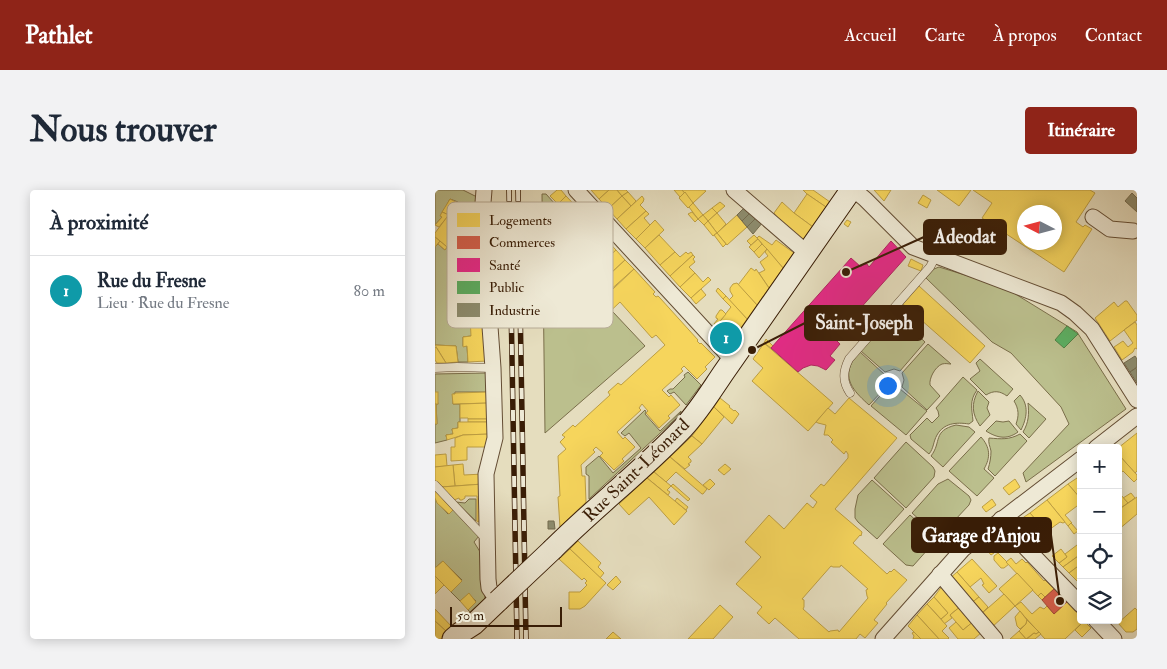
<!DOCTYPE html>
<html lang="fr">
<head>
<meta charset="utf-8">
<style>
	:root { --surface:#fff; --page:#f2f2f3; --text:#1f2937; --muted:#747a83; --line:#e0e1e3; --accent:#8f2418 }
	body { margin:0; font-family:"IM FELL Double Pica",serif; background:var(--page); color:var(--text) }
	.controls { position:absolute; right:15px; bottom:15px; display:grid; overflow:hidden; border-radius:5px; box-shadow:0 2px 12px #0003 }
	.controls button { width:45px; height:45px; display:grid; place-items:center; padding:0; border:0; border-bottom:1px solid var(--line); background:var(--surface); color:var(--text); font:25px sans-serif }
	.compass { position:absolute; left:582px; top:15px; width:45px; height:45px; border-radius:50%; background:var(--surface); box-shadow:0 2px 12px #0003; rotate:276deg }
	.scale { position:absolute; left:15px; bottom:12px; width:112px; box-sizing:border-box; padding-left:5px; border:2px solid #391d06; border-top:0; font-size:14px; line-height:18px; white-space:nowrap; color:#391d06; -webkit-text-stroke:4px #eee9d5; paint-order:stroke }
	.you { position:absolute; left:452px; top:195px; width:18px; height:18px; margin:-12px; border:4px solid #fff; border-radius:50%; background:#1a73e8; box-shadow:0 0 0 8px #1a73e833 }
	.badge { display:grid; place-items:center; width:32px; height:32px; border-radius:50%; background:var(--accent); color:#fff; font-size:16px; font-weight:700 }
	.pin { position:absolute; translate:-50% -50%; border:2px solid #fff; box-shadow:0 1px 5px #0006 }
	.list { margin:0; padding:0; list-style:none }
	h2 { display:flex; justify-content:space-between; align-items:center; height:65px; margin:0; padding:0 20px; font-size:21px }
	h2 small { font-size:16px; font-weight:400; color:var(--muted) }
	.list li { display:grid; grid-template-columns:32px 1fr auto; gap:15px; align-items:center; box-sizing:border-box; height:70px; padding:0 20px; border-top:1px solid var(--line) }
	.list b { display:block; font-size:19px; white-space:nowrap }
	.list p { margin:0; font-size:16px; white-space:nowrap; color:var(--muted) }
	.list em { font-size:16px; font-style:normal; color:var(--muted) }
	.icon { flex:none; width:28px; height:28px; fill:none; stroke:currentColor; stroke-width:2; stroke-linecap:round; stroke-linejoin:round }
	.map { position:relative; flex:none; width:702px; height:449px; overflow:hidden; border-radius:5px }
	header { display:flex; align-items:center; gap:30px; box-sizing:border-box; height:70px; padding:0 25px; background:var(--accent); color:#fff }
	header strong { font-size:24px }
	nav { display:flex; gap:28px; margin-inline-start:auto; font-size:18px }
	.intro { display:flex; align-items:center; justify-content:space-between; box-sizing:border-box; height:120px; padding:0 30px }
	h1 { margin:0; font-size:35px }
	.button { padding:12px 22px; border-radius:5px; background:var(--accent); color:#fff; font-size:18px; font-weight:700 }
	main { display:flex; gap:30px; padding:0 30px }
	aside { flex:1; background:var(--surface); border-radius:5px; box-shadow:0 2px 12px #0003 }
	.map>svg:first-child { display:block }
	.green { fill:#bbbf8d; stroke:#7a6e4a }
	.homes { fill:#f6d55c; stroke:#bd9e42; fill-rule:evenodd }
	.shops { fill:#d6604d; stroke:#a74c38 }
	.health { fill:#e7298a; stroke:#b32562 }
	.public { fill:#5aae61; stroke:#508246 }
	.industry { fill:#8c8c6e; stroke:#736b4f }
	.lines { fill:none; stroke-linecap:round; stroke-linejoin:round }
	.lane-casing { stroke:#644d34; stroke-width:9 }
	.street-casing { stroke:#644d34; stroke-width:17 }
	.secondary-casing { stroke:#391d06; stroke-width:23 }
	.lane { stroke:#eee9d5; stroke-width:8 }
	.street { stroke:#eee9d5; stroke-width:15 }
	.secondary { stroke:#eee9d5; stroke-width:21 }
	.rail-casing { stroke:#391d06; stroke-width:5.5 }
	.rail { stroke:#eee9d5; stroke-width:4; stroke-dasharray:11; stroke-linecap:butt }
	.secondary-bridge-casing { stroke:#391d06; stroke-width:23; stroke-linecap:butt }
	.secondary-bridge { stroke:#eee9d5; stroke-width:21 }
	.labels { text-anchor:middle; stroke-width:5; stroke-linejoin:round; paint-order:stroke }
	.street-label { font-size:18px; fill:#391d06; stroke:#eee9d5 }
	.key { fill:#eee9d5; stroke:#b8ac97; stroke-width:1 }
	.key-label { font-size:14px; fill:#391d06 }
	.leader { fill:none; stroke:#391d06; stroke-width:2 }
	.callout-dot { fill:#391d06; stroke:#eee9d5; stroke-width:2 }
	.callout { fill:#391d06; stroke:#391d06; stroke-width:2 }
	.callout-label { font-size:19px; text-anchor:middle; font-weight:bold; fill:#fff }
</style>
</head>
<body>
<header>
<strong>Pathlet</strong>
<nav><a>Accueil</a><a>Carte</a><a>À propos</a><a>Contact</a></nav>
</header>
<div class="intro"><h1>Nous trouver</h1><a class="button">Itinéraire</a></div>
<main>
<aside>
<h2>À proximité<small></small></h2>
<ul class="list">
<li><span class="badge" style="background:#0f9aa8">1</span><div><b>Rue du Fresne</b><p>Lieu · Rue du Fresne</p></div><em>80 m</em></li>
</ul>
</aside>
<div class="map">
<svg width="702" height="449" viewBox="0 0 702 449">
	<rect width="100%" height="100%" fill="#e5ddbe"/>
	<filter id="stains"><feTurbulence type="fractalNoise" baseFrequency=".004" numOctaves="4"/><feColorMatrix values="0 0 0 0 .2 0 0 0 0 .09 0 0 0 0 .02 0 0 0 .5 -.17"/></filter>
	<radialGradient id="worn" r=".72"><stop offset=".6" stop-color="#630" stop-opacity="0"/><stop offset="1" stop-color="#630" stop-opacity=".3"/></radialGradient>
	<g class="green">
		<path d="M0,0H28L42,7L44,57L30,56L31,53L21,47H14V37L17,33L22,24L18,20L23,12L15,9L6,26L7,27L0,35Z"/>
		<path d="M107,4H111L120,14V17L125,24L120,30L124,36H128L132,40L129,45L136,51L138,50L145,57L148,55L161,71L159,73L162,77L159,79L165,86L163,88L167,92L172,87L176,91L170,97V103L155,118L166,132L178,122L210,156L110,243Z"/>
		<path d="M3,54L10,60L12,57L19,63L21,62L30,69L43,70L50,126L36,146L28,147V156H32L33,172H23L21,156L0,155V57Z"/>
		<path d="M504,77L569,97L642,142L691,219L591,292L588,283L634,234L626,217L576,163L557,152L491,88L499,79Z"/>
		<path d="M459,123L490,152L465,181L459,179L450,182L426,161Z"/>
		<path d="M493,154L516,174C513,174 511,173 507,174C500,177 494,188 495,195L505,206L492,220L467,197L469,190L467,183Z"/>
		<path d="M425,162L449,184L447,190L450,198L434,215C422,204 407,191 417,172C419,169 422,166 425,162Z"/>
		<path d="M545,169L578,199L572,206C565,201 559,200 551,205L535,189L545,181L541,173Z"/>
		<path d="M253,182L266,195L251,215L239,202L235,204L232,201L235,199H238L250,187L249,185Z"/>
		<path d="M53,183L54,202H20V204H18V214H25V232H23V238L17,239L18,244L11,245L12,250L0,253V234H2L1,214H3L0,202V184Z"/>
		<path d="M528,187L542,200C534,211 537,219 538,231L534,234C521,232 509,233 502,245C498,252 499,258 494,264L476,249L475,245L492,228L497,233L504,226L503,221L501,218Z"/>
		<path d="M451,199L459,201L465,199L492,221L471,245L436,216Z"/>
		<path d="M543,201L554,212L552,218L555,225L545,236C537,224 536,214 543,201Z"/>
		<path d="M585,205C594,215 592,228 586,240L581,234C584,226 584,219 579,211Z"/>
		<path d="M593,213L611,229L594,248L588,242C594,232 594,224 593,213Z"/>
		<path d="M210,220L211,222L210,224L225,241L246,221V222L236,233L154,309V286L151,284V277L164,266L178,283L206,258L194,243L190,246L186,243Z"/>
		<path d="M561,231L568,232L574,231L583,242C572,250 562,248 551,241Z"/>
		<path d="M521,235L534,237L540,242L508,277L496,266C507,252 497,241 521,235Z"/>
		<path d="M585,244L592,251L560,286L553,279C555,273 556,267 556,261C555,256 553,253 554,248C566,249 574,250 585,244Z"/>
		<path d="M546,247C555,257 556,267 549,279L559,288L542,306L514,281Z"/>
		<path d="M471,252L498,277L500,281L499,287L471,318L439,288Z"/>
		<path d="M513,289L534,306L536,310L534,315L504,347L477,323L503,294Z"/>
		<path d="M437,290L469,319L442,349L423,332L420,328V319L423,305Z"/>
		<path d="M0,308L3,313L13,324L19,319L44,346L39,352L47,365L50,409L35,422L33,420L41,411L34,404L25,411L16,402L27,390L8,371L0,378Z"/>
		<path d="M34,309H41V331L21,312L30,313Z"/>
		<path d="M475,325L502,349L478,376L471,375L448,354Z"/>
	</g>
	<g class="homes">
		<path d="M122,0H126L131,6L123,14L115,6Z"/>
		<path d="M156,0H174L164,9Z"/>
		<path d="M174,0H182L187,6L173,19L164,9Z"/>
		<path d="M182,0H191L193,2L187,6Z"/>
		<path d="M239,0H247L250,2L245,7Z"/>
		<path d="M247,0H269L271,1L258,13Z"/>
		<path d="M368,0H378L395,12L391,17L372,4Z"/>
		<path d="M439,0H456L449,11Z"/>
		<path d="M502,0H536L524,16Z"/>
		<path d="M538,0H655L660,3L641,32L648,37L650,35L657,39L629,82L547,28L557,13ZM590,22H620V52H590Z"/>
		<path d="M193,2L201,11L196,16L187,6Z"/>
		<path d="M250,2L258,13L253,18L244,8Z"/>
		<path d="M372,4L391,17L378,37L359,23Z"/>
		<path d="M488,5L496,10L492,18L483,13Z"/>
		<path d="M131,6L150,26L135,40L127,31L126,32L123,29L128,24L121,16Z"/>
		<path d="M187,6L196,16L182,29L173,19Z"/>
		<path d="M207,6L209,9L208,12L205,15L211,21L191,39L182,29Z"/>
		<path d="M15,9L23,13L14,25L7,22Z"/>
		<path d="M285,12L290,16L282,23L277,18Z"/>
		<path d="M347,12L359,23L378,37L368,51L344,30L339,23Z"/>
		<path d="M258,13L268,25L263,29L254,17Z"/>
		<path d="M277,18L282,23L273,31L268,25Z"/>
		<path d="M211,21L214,24L209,28L215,35L201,49L191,39Z"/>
		<path d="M7,22L14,25L4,37L0,35L7,27L5,26Z"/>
		<path d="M257,22L263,29L260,32L253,24Z"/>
		<path d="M15,23L20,27L17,33L14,37V47H21L31,53L30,56L27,55L19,63L0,47V43Z"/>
		<path d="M282,23L291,34L282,43L273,31Z"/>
		<path d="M268,25L273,31L269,35L263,29Z"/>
		<path d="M302,25L312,37L292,55L282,43Z"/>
		<path d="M220,30L229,40L210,58L201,49Z"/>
		<path d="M412,30L416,32L413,37L409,34Z"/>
		<path d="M273,31L282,43L278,46L269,35Z"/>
		<path d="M282,43L291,54L288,57L279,45Z"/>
		<path d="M166,44L181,60L163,77L160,73L163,71L151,57Z"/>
		<path d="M224,45L240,62L225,75L210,58Z"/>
		<path d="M319,45L323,49L316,55L312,51Z"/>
		<path d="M324,46L337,55L341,50L359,63L348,78L322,48Z"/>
		<path d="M0,47L5,51L0,57Z"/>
		<path d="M323,49L327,54L319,62L314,57Z"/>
		<path d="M5,51L12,57L10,60L3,54Z"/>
		<path d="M327,54L332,59L324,68L319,62Z"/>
		<path d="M332,59L348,78L334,98L324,83L330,80L325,72L333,66L330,62Z"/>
		<path d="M181,60L190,70L167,91L164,88L167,86L161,79Z"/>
		<path d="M240,62L245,67L251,62L253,64L256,62L258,65L235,86L225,75Z"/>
		<path d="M258,65L260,67L258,69L260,72L254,77L260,83L245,97L235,86Z"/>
		<path d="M476,69L488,75L486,81L473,76Z"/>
		<path d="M190,70L199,79L173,102L171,100V98L178,91L173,86Z"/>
		<path d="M316,78L320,81L321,79L334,98L322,115L303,95Z"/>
		<path d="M199,79L220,102L218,104L221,107L223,106L225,108L263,150L262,151L265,154L266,153L280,167L270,177L272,179L262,189L249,176L246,179L248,181L227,200L234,207L236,205L245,215L233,226L235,228L224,238L211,223L213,221L207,214L204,218L206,220L182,242L188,249L190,247L200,257L187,269L189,271L179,280L165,266L168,263L161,257L158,260L160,262L146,275L147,286H150L151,312L125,337L123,307L125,306L123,266L131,259L125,252L130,247L127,245L138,235L140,237L175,205L173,202L183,193L186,195L230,155L221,145L217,148L185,112L167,129L158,118Z"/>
		<path d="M260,83L268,92L273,87L276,90L256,108L245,97Z"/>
		<path d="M302,93L322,115L312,129L294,110L298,106L295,101V98L298,94Z"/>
		<path d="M484,96L550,156L535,173L468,114Z"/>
		<path d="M283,98L291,106L288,109L281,101Z"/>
		<path d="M266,99L271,105L261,114L256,108Z"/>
		<path d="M291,106L312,129L299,148L293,149L281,136L296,117L288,109Z"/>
		<path d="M690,111H692L702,125V130L675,151L660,128L679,112L683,117Z"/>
		<path d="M285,120H287L291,124L281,136L279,134L283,129L281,128V126Z"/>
		<path d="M50,126L52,171L33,172L32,156L28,157V147L36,146L35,127Z"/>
		<path d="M700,132L702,135V159L700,158L698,162L687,170L679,157L688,151L693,157L698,153L689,140Z"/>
		<path d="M331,149L338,156L336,158L329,153Z"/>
		<path d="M329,153L398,213L373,241L317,191L328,178L318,169Z"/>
		<path d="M0,155L21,156L23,172L11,173Z"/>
		<path d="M1,157L11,173H2L0,170V158Z"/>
		<rect x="0" y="202" width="3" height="12"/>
		<path d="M54,202V213L18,214L17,204H20V203Z"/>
		<path d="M285,208L295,216L294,217L299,221L300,220L304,224L297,234L279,217Z"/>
		<path d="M414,208L462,248L400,319L427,342L426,346L425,345L418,353L452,384L455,381L456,382L459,379L472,390L451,413L452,414L439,430L443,433L430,448L425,444L421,449H364L340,428L334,434L322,423L327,417L301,394L326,367L310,352L334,325L349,339L372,313L378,318L382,312L375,306L386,294L389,296L413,268V264L411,261L409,264L396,252L398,250L393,245H389L391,235L383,233L381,232L393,218L400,224ZM406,375L433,399L431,400L432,406L433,408L404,442L403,440L395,441L394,442L368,419L369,417V410L367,409L396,376L398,377H405Z"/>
		<path d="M54,213V229H33V228H25V214Z"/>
		<path d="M0,214H1L2,234H0Z"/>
		<path d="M279,217L289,227L267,254L257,246Z"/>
		<path d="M33,229H54L55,232H33Z"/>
		<path d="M23,232H55V244L28,245L12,250L11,245L18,244L17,239L23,238Z"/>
		<path d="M702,243V281L700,283L683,264V258Z"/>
		<path d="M55,244V257H32V270L16,271V257H20V248L28,245Z"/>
		<path d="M257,246L267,254L253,267L256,270V272L253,274L255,275L250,279L235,267Z"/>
		<path d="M11,264L12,276L0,277V265Z"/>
		<path d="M683,264L702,285V289L699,292L688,281L683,285Z"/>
		<path d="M235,267L272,299L268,304H267L241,282L231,292L219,282Z"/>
		<path d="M28,274L29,285L48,284V294L20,296L18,275Z"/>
		<path d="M290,274L296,279L289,285L283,280Z"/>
		<path d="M18,275L20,296L6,297L0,290V277Z"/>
		<path d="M219,282L236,296L232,300L235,302L233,305L212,288Z"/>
		<path d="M212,288L252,321L239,335L214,307L194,325L184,314Z"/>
		<path d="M642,288L646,293V309L633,294Z"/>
		<path d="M275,289L280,294L274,300L268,295Z"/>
		<path d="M580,289L585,297L574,305L568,298Z"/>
		<path d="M48,294L49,329L42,332V306H30V308L27,310H25L24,308L19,310L6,297Z"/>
		<path d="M238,294L255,309L253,311L236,296Z"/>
		<path d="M633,294L646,309V313L630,325L637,333L633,336L612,310Z"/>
		<path d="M0,299L19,319L14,324L2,313L0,308Z"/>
		<path d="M696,303L700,308L693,313L688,308Z"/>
		<path d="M686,305L693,313L683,320V306Z"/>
		<path d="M702,307V324L683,340V320Z"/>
		<path d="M242,308L253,317L251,320L240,311Z"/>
		<path d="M557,309L561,315L551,322L547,317Z"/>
		<path d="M612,310L630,332L628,333L625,332L611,342L595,323Z"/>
		<path d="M595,323L614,345L605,353L583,331Z"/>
		<path d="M636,333L643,341L639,344L633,336Z"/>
		<path d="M143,351L166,373L163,377L169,383L165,388L135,359Z"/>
		<path d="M646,352V364L628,377L624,373L632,367L630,364Z"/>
		<path d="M555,354L560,359L557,361L559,363L556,365L550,358Z"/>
		<path d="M135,359L171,393L150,416L145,419H134V402H145L152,395L150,393L152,391L149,388L147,390L124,369Z"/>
		<path d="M626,359L632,367L624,373L617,366Z"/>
		<path d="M563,363L574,374L569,378H566L559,370V366Z"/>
		<path d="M646,364V374L634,383L628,377Z"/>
		<path d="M576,368L581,374L587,369L591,373L592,372L609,391L610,390L619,399L610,407L606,403L603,406L571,372Z"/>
		<path d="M537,369L562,396L554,403L547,395L549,394L546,388L535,397L522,382Z"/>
		<path d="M8,371L27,391L16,402L0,386V378Z"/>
		<path d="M646,374V395L634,383Z"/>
		<path d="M522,382L544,407L535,414L514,389Z"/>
		<path d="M582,383L598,400L580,416L564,399Z"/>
		<path d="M0,386L9,395L0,404Z"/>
		<path d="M181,386L186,392L178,400L172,395Z"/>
		<path d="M508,395L526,416L516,424L515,425L517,428L509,434L506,429L513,423L499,407Z"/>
		<path d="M34,403L41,412L33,420L25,411Z"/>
		<path d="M606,403L610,407L607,410L603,406Z"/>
		<path d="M569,404L580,416L556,438L545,425Z"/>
		<path d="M499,407L513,423L506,429L492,414Z"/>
		<path d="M544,407L553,417L545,425L535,414Z"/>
		<path d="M586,412L597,424L605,417L609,419L612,416L619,424L632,412L646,427V430L649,431L630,449H610L580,416Z"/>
		<path d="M492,414L512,436L507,441L514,448L513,449H504L482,425Z"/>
		<path d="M285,415L298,427L278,449H253Z"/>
		<path d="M526,416L539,431L528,440L515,425Z"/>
		<path d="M700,418L702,420V439L698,442H691L683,433Z"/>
		<path d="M0,419L18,438L13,443L0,431Z"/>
		<path d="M585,421L592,430L591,434L585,439L582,436L580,427Z"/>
		<path d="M482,425L504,449H486L473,436Z"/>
		<path d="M592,430L604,442L601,444L599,443L591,449L584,441L591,434Z"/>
		<path d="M0,431L13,443L6,449H0Z"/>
		<path d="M539,431L547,442L539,449H523L514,438L521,432L528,440Z"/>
		<path d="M649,431L656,438L647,447L640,440Z"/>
		<path d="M584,441L591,449H575Z"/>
		<path d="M178,442L186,449H171Z"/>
		<path d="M479,442L486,449H478L479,446L477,443Z"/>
		<path d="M604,442L606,444L600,449H592L599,443L601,444Z"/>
	</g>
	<path class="shops" d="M619,399L632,412L619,424L607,410Z"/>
	<path class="health" d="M456,51L471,67L399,148L405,154L395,166L400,170L391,180L383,176L376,175L368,178L363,182L336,158L416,68L426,77L428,75L432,74L434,77Z"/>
	<path class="public" d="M632,136L643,144L629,158L620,150Z"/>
	<g class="industry">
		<path d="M697,3L702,8V22L690,11Z"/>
		<path d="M311,16L317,21L307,31L302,25Z"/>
		<path d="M317,21L322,27L312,37L307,31Z"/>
		<path d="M322,27L328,32L318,44L312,37Z"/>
		<path d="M700,166L702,169V177L695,182L689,173Z"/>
		<path d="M701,178L702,180V193L695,182Z"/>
		<path d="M113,331H119L120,339H113Z"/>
	</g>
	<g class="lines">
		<defs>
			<g id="lane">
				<path d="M0,178L22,177L58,178"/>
				<path d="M415,203C407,191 408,181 414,169L495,77L501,66"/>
				<path d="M0,295L50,348"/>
			</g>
			<g id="street">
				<path d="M49,0L47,26L58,178L60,248L51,284L53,389L54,398L63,411"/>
				<path d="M141,0L292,164L298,168"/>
				<path d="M299,0L372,63"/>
				<path d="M419,0L430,9L478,57L626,113L640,123L657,139L702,210"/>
				<path d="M658,27L675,39L698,41"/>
				<path d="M661,258L702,226"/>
				<path d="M566,329L584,347L590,357L646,415"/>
				<path d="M505,384L560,449"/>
				<path d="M661,430L679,449"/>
				<path d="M448,449L528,359L646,269"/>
			</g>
			<g id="secondary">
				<path d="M118,359C160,317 207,281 248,238C264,221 276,201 289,182L416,0"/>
				<path d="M18,449L25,443L39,434L63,411"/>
			</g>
		</defs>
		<use href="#lane" class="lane-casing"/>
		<use href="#street" class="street-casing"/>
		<use href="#secondary" class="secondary-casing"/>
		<use href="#lane" class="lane"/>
		<use href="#street" class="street"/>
		<use href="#secondary" class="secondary"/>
		<defs>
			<g id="rail">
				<path d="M74,0L82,449"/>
				<path d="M83,0L91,449"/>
			</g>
		</defs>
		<use href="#rail" class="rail-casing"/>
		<use href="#rail" class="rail"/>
		<defs>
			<path id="secondary-bridge" d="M63,411L118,359"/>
		</defs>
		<use href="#secondary-bridge" class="secondary-bridge-casing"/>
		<use href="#secondary-bridge" class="secondary-bridge"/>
	</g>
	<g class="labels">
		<g class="street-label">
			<text transform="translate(201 280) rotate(-44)" y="6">Rue Saint-Léonard</text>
		</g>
	</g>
	<rect x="12" y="12" width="166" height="126" rx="8" class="key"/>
	<rect x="22" y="23" width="23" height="14" fill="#f6d55c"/>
	<rect x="22" y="46" width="23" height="13" fill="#d6604d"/>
	<rect x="22" y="68" width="23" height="14" fill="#e7298a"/>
	<rect x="22" y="91" width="23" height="13" fill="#5aae61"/>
	<rect x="22" y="113" width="23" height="14" fill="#8c8c6e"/>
	<g class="key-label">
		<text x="54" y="35">Logements</text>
		<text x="54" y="57">Commerces</text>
		<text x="54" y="80">Santé</text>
		<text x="54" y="102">Public</text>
		<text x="54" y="125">Industrie</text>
	</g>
	<path class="leader" d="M411 82L489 47M317 160L370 133M625 411L616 345"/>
	<g class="callout-dot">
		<circle cx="411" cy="82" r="5"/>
		<circle cx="317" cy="160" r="5"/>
		<circle cx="625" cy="411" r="5"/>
	</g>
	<g class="callout">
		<rect x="489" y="30" width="82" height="34" rx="5"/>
		<rect x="370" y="116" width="118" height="34" rx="5"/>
		<rect x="477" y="328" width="139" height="34" rx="5"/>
	</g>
	<g class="callout-label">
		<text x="530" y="53">Adeodat</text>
		<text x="429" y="139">Saint-Joseph</text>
		<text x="546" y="352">Garage d'Anjou</text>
	</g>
	<rect width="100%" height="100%" filter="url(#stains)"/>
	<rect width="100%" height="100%" fill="url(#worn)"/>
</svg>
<div class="controls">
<button>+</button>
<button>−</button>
<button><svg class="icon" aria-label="locate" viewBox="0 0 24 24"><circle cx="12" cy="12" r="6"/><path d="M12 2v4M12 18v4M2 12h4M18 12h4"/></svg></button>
<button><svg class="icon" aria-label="layers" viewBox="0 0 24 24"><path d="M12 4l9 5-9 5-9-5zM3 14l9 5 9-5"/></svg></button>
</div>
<svg class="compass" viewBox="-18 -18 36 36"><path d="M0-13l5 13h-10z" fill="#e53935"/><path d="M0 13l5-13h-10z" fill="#747a83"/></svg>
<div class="scale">50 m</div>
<div class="you"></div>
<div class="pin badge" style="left:291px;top:148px;background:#0f9aa8">1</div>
</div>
</main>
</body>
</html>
